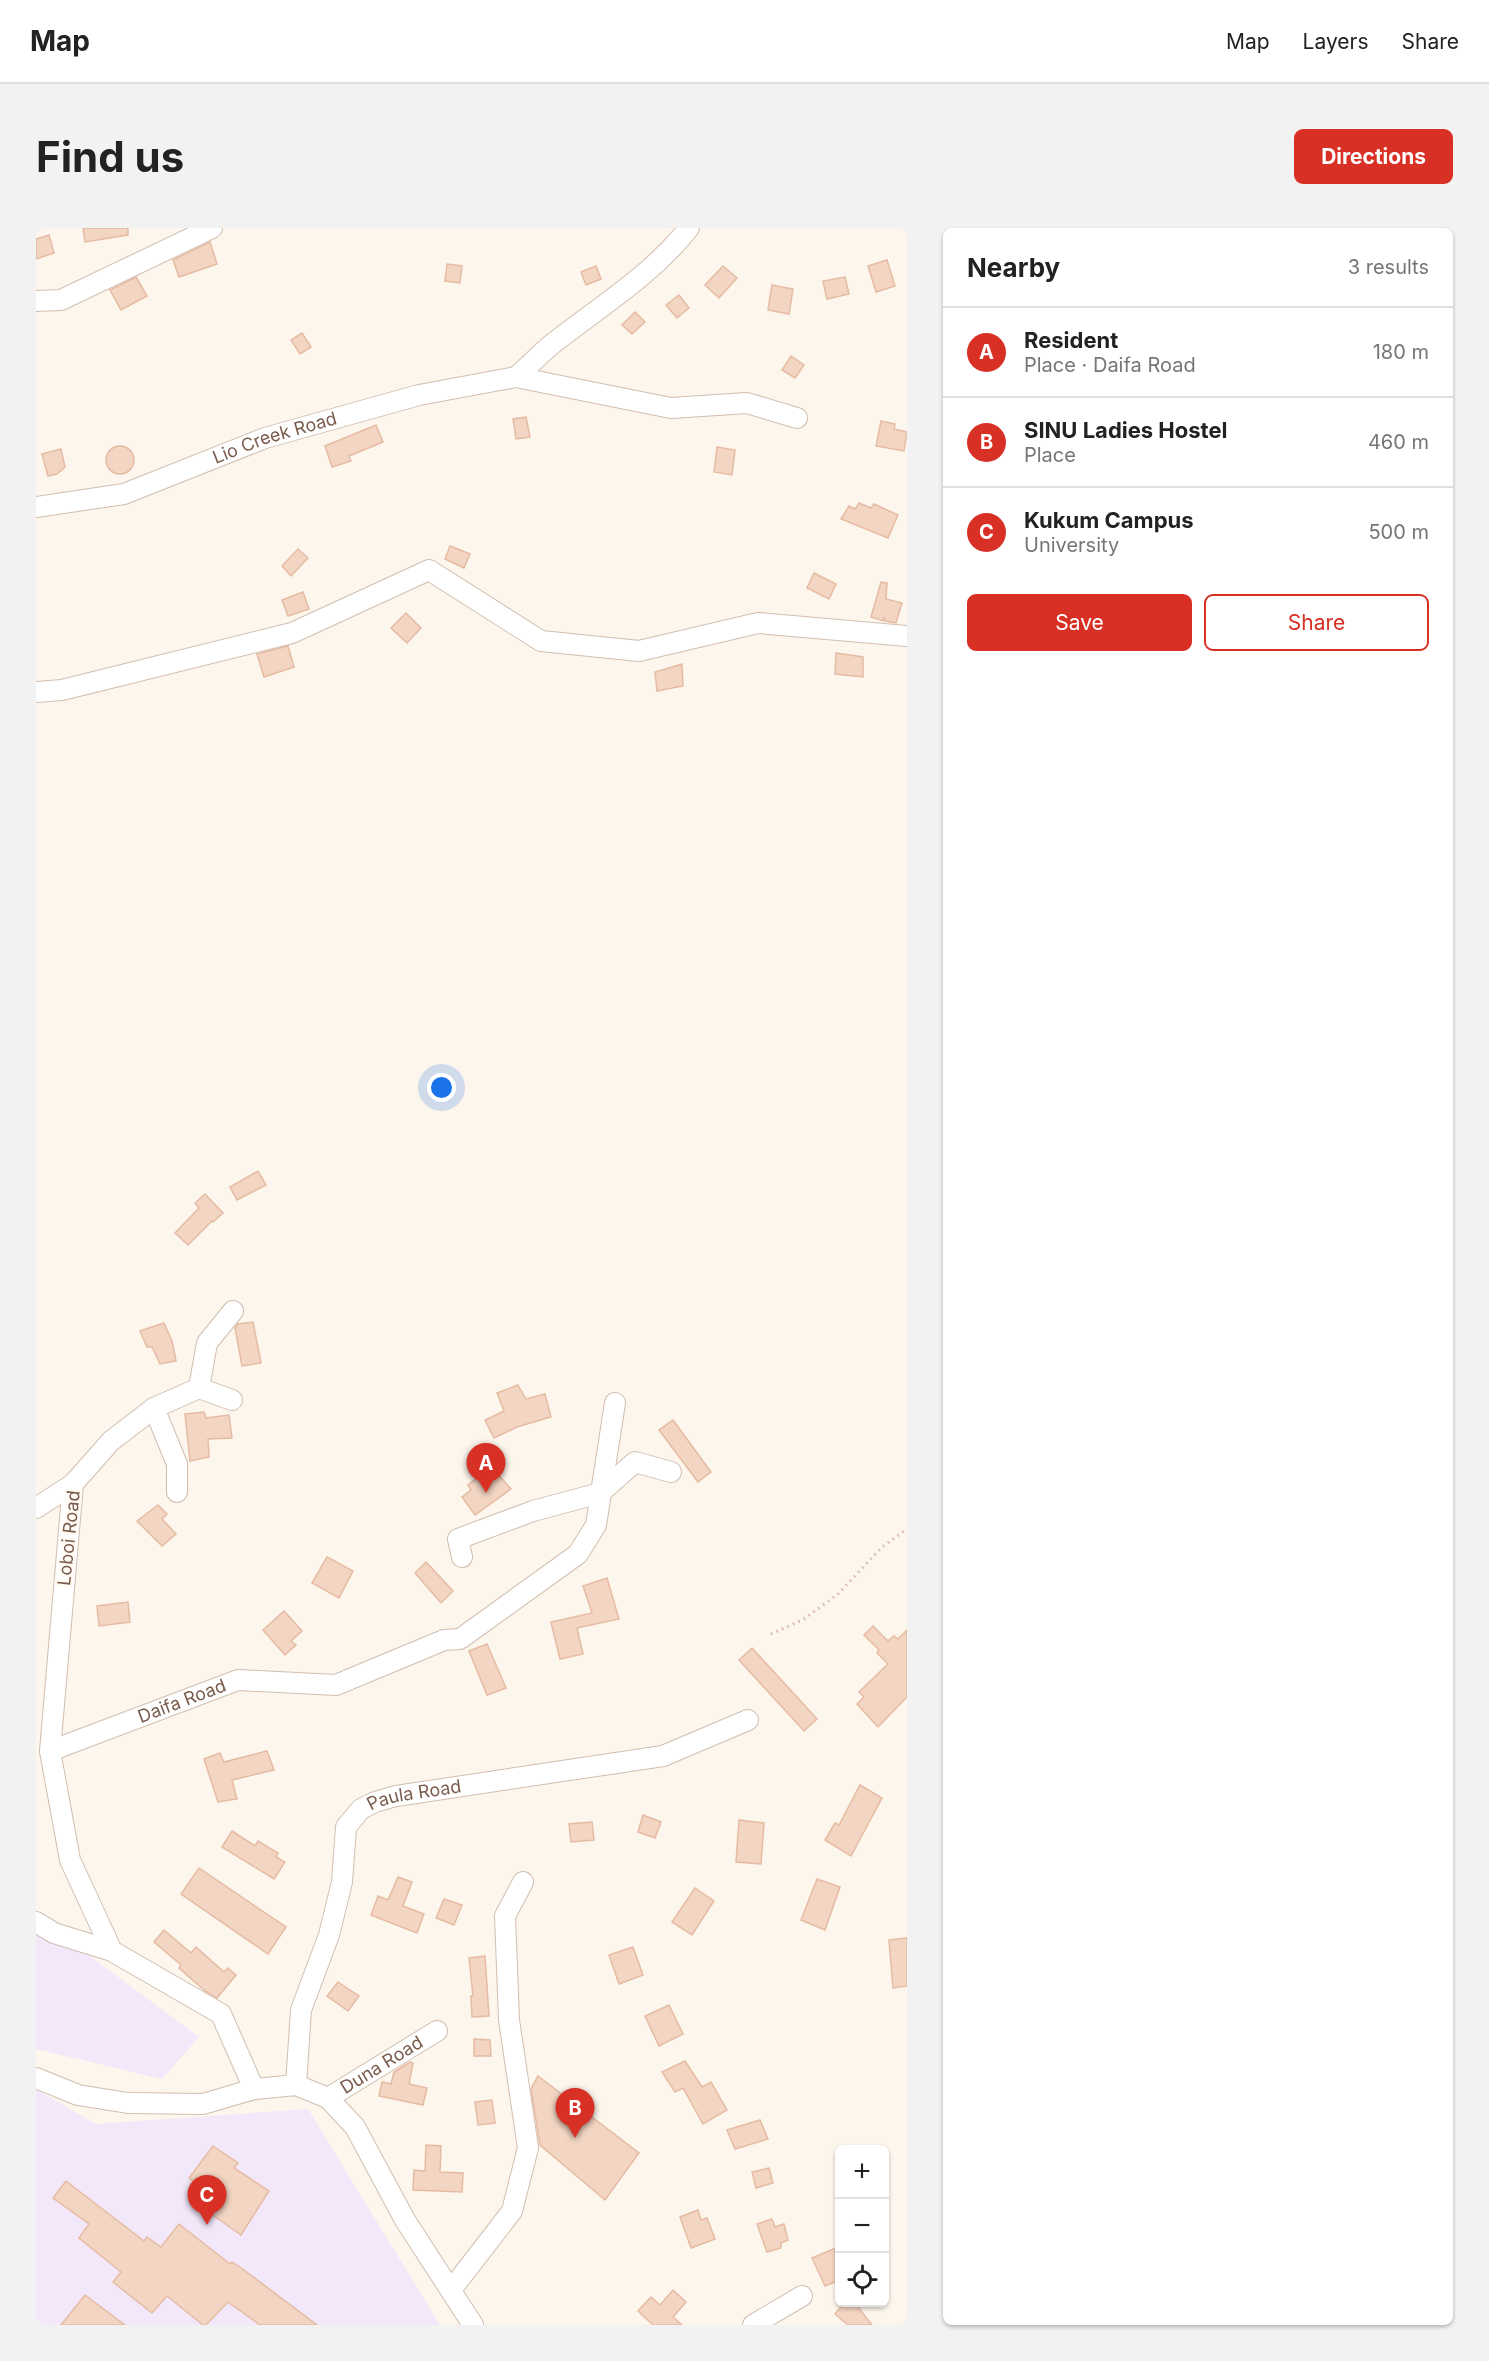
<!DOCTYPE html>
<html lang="en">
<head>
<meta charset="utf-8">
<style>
	:root { --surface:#fff; --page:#f2f2f2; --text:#222; --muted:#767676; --line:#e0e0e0; --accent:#d93025 }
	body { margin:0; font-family:Inter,sans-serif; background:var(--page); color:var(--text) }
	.controls { position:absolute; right:18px; bottom:18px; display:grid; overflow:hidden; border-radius:9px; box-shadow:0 2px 4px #0004 }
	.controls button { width:54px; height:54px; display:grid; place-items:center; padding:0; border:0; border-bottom:2px solid var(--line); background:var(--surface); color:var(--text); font:30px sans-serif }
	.you { position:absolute; left:406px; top:860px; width:21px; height:21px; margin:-15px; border:4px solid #fff; border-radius:50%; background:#1a73e8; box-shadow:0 0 0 9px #1a73e833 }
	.badge { display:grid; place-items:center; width:39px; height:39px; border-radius:50%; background:var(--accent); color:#fff; font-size:20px; font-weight:700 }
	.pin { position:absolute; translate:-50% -50px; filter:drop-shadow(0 2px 3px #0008) }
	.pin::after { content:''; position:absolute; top:32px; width:21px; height:18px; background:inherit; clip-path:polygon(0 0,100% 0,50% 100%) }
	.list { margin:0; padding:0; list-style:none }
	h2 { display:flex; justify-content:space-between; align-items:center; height:78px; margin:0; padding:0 24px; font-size:26px }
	h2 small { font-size:20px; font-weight:400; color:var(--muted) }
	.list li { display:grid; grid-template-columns:39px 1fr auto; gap:18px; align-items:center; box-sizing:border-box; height:90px; padding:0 24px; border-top:2px solid var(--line) }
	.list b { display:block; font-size:22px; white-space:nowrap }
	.list p { margin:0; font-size:20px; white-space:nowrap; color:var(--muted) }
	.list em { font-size:20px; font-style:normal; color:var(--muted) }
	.actions { display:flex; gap:12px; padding:18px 24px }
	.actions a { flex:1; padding:14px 0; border:2px solid var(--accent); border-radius:9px; text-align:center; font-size:21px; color:var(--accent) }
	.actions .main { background:var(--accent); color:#fff }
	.icon { flex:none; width:33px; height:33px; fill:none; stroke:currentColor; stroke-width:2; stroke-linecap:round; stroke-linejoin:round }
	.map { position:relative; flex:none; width:871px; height:2097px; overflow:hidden; border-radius:9px }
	header { display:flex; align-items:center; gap:36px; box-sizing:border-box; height:84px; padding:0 30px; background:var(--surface); border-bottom:2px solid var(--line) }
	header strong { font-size:28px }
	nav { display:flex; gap:33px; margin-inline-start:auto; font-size:21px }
	.intro { display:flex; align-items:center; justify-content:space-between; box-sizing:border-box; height:144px; padding:0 36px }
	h1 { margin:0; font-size:42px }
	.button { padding:15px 27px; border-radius:9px; background:var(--accent); color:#fff; font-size:21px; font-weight:700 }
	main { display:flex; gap:36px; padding:0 36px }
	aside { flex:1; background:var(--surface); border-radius:9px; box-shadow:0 2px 4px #0004 }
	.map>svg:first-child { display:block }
	.education { fill:#f3e8fa }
	.building { fill:#f3d5c3; stroke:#e6bba3; stroke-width:1.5 }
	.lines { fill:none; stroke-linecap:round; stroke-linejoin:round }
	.minor-casing { stroke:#d1beb0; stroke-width:22 }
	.path { stroke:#d9b8a5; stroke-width:3; stroke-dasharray:1.5 4.5; stroke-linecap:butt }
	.minor { stroke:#fff; stroke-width:20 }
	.labels { text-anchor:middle; stroke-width:5; stroke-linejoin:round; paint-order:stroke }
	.street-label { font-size:18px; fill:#7a5c4d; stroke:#fffaf3 }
</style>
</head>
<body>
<header>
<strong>Map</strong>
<nav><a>Map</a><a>Layers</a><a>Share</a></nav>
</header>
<div class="intro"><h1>Find us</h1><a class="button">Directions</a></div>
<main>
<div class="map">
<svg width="871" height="2097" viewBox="0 0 871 2097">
	<rect width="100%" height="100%" fill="#fdf6ec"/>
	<g class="education">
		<path d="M0,1688L163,1809L126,1851L0,1821Z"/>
		<path d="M0,1861L60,1896L272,1881L404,2097H0Z"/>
	</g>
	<g class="building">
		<path d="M47,0H92V7L49,14Z"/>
		<path d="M13,7L18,25L0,31V11Z"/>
		<path d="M174,14L181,36L143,49L137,32Z"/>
		<path d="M851,32L859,58L840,64L832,38Z"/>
		<path d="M411,36L426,38L424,55L409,53Z"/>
		<path d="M560,38L565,51L550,57L545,44Z"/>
		<path d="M687,38L701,50L683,70L669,57Z"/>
		<path d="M100,49L111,68L85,82L74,62Z"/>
		<path d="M809,49L813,66L791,71L787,53Z"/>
		<path d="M736,57L757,61L753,86L732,82Z"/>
		<path d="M643,67L653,80L641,90L630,77Z"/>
		<path d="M599,84L609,94L596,106L586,97Z"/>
		<path d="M266,105L275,119L264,126L255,112Z"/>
		<path d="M755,128L768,137L759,150L746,142Z"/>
		<path d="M490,189L494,209L480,211L477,191Z"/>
		<path d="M845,193L859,196L858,201L871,204L868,223L840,218Z"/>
		<path d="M340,197L347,214L313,228L315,233L296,239L289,218Z"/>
		<circle cx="84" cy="232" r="14"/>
		<path d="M681,219L699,222L696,247L678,244Z"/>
		<path d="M25,221L29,239L21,246L12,248L6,226Z"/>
		<path d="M823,275L835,280L838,276L862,287L852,310L805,291L813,278L819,281Z"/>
		<path d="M414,318L434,326L428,340L409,331Z"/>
		<path d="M262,321L272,330L255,348L246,338Z"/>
		<path d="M778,345L800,356L793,371L771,360Z"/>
		<path d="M845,354L851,355L850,371L866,375L860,395L850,393L848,389V393L835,389Z"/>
		<path d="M267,364L273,381L252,388L246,372Z"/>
		<path d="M370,385L385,400L371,415L355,400Z"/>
		<path d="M252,418L258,439L228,449L221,426Z"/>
		<path d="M800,425L827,429V449L799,446Z"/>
		<path d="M646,436L647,458L621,463L619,444Z"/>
		<path d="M222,943L230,957L201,972L194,959Z"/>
		<path d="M169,966L187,985L177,994L176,993L152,1017L139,1005L163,980L159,975Z"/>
		<path d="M217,1094L225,1135L206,1138L199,1100L202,1096Z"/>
		<path d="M128,1095L136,1113L140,1133L124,1136L116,1119H111L104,1103Z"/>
		<path d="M482,1157L490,1171L509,1166L515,1189L481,1199L458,1210L449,1192L468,1183L461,1165Z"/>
		<path d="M168,1184L170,1190L193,1187L196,1210L172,1211L173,1229L154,1233L149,1186Z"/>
		<path d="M637,1192L675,1244L662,1254L623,1202Z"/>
		<path d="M460,1244L475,1261L439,1287L426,1269L435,1262L432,1257L441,1250L444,1254Z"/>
		<path d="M122,1277L131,1286L126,1291L140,1306L126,1318L101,1293Z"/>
		<path d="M291,1329L317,1343L303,1370L276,1355Z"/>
		<path d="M390,1334L417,1363L405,1375L379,1345Z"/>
		<path d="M571,1350L583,1391L541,1400L547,1426L524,1431L515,1394L556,1385L547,1358Z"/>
		<path d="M92,1374L94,1394L63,1398L61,1378Z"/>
		<path d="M248,1383L266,1403L255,1413L260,1417L249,1427L227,1402Z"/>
		<path d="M837,1398L852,1413L858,1408L862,1411L871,1402V1469L842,1499L821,1476L828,1469L823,1464L852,1436L841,1425L843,1422L828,1407Z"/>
		<path d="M451,1416L470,1460L451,1467L433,1423Z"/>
		<path d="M716,1420L781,1491L768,1503L703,1432Z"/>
		<path d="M231,1523L238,1542L196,1552L201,1571L182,1574L168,1531L184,1525L188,1534Z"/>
		<path d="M824,1557L846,1570L815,1628L789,1612L799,1595L803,1597Z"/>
		<path d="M607,1587L625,1594L619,1610L602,1604Z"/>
		<path d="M703,1592L728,1595L725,1636L700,1634Z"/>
		<path d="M556,1594L558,1612L535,1614L533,1596Z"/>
		<path d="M196,1603L219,1618L222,1613L242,1625L240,1629L249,1634L238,1651L186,1619Z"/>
		<path d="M163,1640L250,1699L232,1726L145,1666Z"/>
		<path d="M362,1649L376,1654L367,1678L388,1686L381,1705L335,1687L342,1668L352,1672Z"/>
		<path d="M781,1651L804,1659L789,1702L765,1692Z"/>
		<path d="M659,1660L678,1673L656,1707L636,1694Z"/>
		<path d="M408,1671L426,1677L418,1697L400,1690Z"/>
		<path d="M128,1702L155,1725L160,1719L188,1744L192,1740L200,1747L181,1770L169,1763L143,1740L145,1737L118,1714Z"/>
		<path d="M871,1710V1758L857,1760L853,1712Z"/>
		<path d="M597,1719L607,1747L583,1756L573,1727Z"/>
		<path d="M449,1728L453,1788L436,1789L435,1768H437L433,1730Z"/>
		<path d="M302,1754L323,1768L312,1783L291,1768Z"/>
		<path d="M633,1777L647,1806L623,1818L609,1788Z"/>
		<path d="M438,1811L454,1812L455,1828H438Z"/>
		<path d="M649,1833L666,1859L675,1854L691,1882L667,1896L647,1860L639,1864L626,1844Z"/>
		<path d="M374,1834L377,1835L373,1856L391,1860L387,1877L343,1868L346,1854L355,1856L358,1844Z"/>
		<path d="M502,1848L603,1925L569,1972L504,1917L495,1861Z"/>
		<path d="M456,1872L459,1895L442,1897L439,1874Z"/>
		<path d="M724,1892L732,1911L699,1921L691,1902Z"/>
		<path d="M390,1917L405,1918L404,1944L427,1945L426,1964L377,1962L378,1942L389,1943Z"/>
		<path d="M177,1918L202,1935L198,1940L233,1963L205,2007L167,1980L175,1966L153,1950Z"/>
		<path d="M733,1940L737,1955L720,1960L716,1944Z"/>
		<path d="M30,1953L108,2013L111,2009L125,2019L143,1996L194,2036L196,2034L208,2042L281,2097H224L192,2074L170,2097H167L131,2068L116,2085L77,2054L85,2044L43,2010L53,1996L17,1970Z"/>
		<path d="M662,1982L665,1992L671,1990L679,2011L655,2020L644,1989Z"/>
		<path d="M736,1991L739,1999L748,1996L752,2012L745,2015V2020L731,2024L721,1996Z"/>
		<path d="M800,2020L804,2030V2052L789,2058L776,2030Z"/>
		<path d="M637,2062L650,2074L637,2089L646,2097H617L602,2083L615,2069L624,2077Z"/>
		<path d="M49,2067L89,2097H25Z"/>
		<path d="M809,2074H818L836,2097H812L799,2086Z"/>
	</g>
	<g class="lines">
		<defs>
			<g id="minor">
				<path d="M0,73L25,72L176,0"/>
				<path d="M480,149C492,139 503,127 515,117C563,79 614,49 653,0"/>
				<path id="s1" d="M0,279L88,266L229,210L383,167L480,149L635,180L711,175L761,190"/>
				<path d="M0,464L26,462L256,405L393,342L505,413L603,423L722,395L871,408"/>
				<path d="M163,1160L171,1115L197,1083"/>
				<path d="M196,1172L163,1160L118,1180L75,1213L37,1256L14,1523L34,1632L76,1723L185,1786L218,1861"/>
				<path d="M118,1180L141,1236V1264"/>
				<path d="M0,1280L37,1256"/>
				<path d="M426,1329L422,1311L497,1283L564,1265L599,1234L635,1244"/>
				<path id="s2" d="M14,1523L202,1452L300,1457L408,1412L424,1411L542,1326L560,1297L579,1175"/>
				<path d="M0,1694L18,1705L76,1723"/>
				<path d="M0,1850L42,1867L92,1875L167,1876L218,1861L260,1857L292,1870L319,1899L369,1992L437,2097"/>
				<path id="s3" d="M260,1857L265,1782L293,1707L306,1654L310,1599L325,1581L339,1574L360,1568L627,1528L712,1492"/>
				<path id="s4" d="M292,1870L401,1803"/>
				<path d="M415,2062L476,1983L492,1920L473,1792L469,1688L487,1654"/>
				<path d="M717,2097L766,2068"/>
			</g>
		</defs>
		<use href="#minor" class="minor-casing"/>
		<path class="path" d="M735,1406L768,1391L802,1366L846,1319L871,1301"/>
		<use href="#minor" class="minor"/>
	</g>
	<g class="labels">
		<g class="street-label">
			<text dy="6" stroke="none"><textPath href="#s1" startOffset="250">Lio Creek Road</textPath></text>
			<text transform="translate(33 1310) rotate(-84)" y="6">Loboi Road</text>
			<text dy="6" stroke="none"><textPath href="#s2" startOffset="141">Daifa Road</textPath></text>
			<text dy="6" stroke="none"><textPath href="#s3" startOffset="344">Paula Road</textPath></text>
			<text dy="6" stroke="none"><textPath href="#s4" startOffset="63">Duna Road</textPath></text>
		</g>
	</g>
</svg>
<div class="controls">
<button>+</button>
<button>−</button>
<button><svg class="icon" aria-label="locate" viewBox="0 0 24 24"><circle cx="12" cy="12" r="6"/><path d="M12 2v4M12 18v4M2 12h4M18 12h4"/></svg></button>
</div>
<div class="you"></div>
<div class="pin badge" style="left:450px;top:1265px">A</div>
<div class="pin badge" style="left:539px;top:1910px">B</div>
<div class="pin badge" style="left:171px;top:1997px">C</div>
</div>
<aside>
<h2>Nearby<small>3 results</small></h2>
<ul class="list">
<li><span class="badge">A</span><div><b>Resident</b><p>Place · Daifa Road</p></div><em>180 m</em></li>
<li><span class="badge">B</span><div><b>SINU Ladies Hostel</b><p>Place</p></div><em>460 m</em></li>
<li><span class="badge">C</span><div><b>Kukum Campus</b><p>University</p></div><em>500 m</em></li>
</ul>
<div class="actions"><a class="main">Save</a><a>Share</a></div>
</aside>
</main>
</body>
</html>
